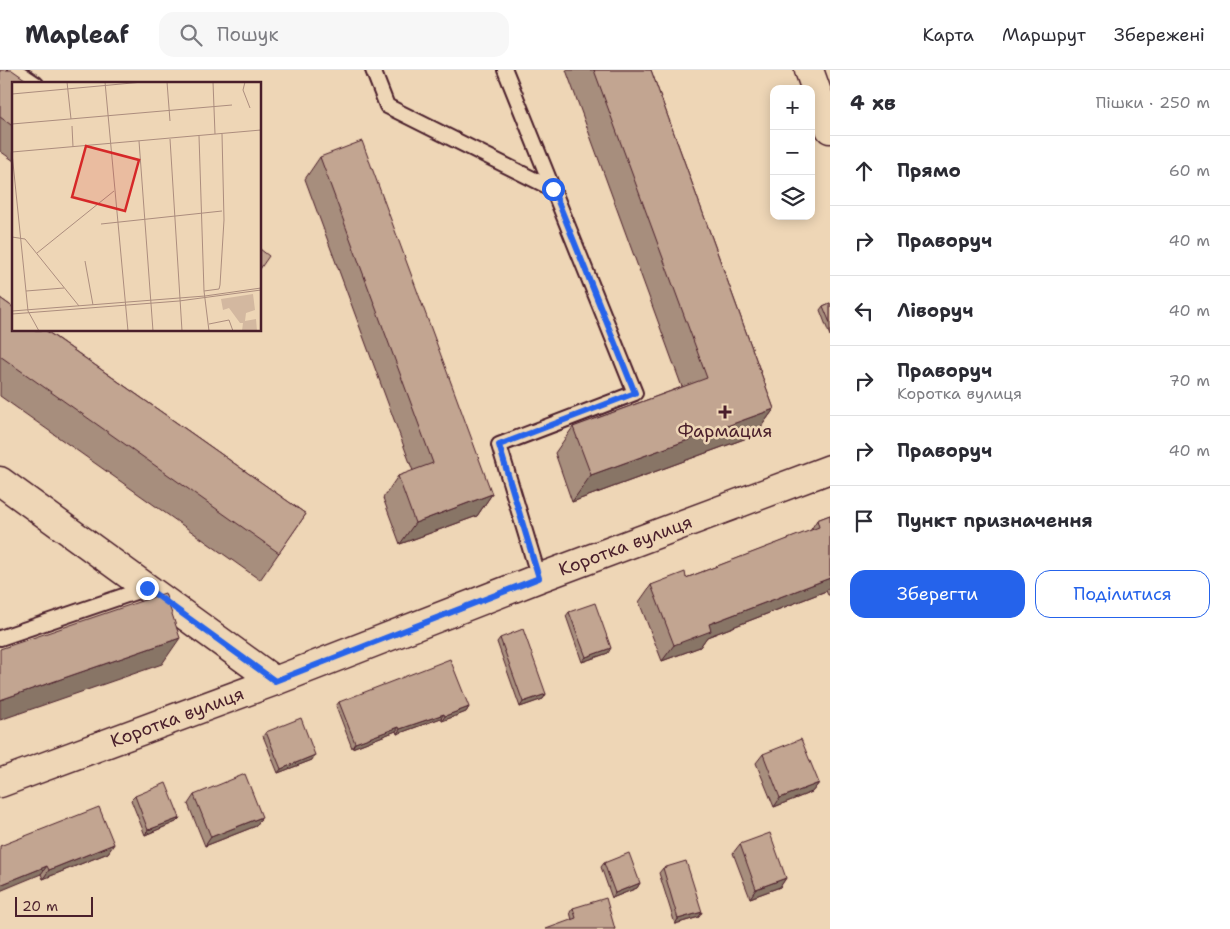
<!DOCTYPE html>
<html lang="uk">
<head>
<meta charset="utf-8">
<style>
	:root { --surface:#fff; --page:#f7f7f7; --text:#2b2b33; --muted:#7c7c81; --line:#e1e1e2; --accent:#2563eb }
	body { margin:0; font-family:"Shantell Sans",sans-serif; background:var(--page); color:var(--text) }
	.controls { position:absolute; right:15px; top:15px; display:grid; overflow:hidden; border-radius:10px; box-shadow:0 2px 12px #0003 }
	.controls button { width:45px; height:45px; display:grid; place-items:center; padding:0; border:0; border-bottom:1px solid var(--line); background:var(--surface); color:var(--text); font:25px sans-serif }
	.scale { position:absolute; left:15px; bottom:12px; width:78px; box-sizing:border-box; padding-left:5px; border:2px solid #4a1f2b; border-top:0; font-size:14px; line-height:18px; white-space:nowrap; color:#4a1f2b; -webkit-text-stroke:4px #eed6b6; paint-order:stroke }
	.stop { position:absolute; width:15px; height:15px; margin:-11px; border:4px solid #2563eb; border-radius:50%; background:#fff }
	.stop.end { background:#2563eb; border-color:#fff; box-shadow:0 1px 5px #0008 }
	.list { margin:0; padding:0; list-style:none }
	h2 { display:flex; justify-content:space-between; align-items:center; height:65px; margin:0; padding:0 20px; font-size:21px }
	h2 small { font-size:16px; font-weight:400; color:var(--muted) }
	.list li { display:grid; grid-template-columns:32px 1fr auto; gap:15px; align-items:center; box-sizing:border-box; height:70px; padding:0 20px; border-top:1px solid var(--line) }
	.list b { display:block; font-size:19px; white-space:nowrap }
	.list p { margin:0; font-size:16px; white-space:nowrap; color:var(--muted) }
	.list em { font-size:16px; font-style:normal; color:var(--muted) }
	.actions { display:flex; gap:10px; padding:15px 20px }
	.actions a { flex:1; padding:11px 0; border:1px solid var(--accent); border-radius:15px; text-align:center; font-size:18px; color:var(--accent) }
	.actions .main { background:var(--accent); color:#fff }
	.icon { flex:none; width:28px; height:28px; fill:none; stroke:currentColor; stroke-width:2; stroke-linecap:round; stroke-linejoin:round }
	.map { position:relative; flex:none; width:830px; height:859px; overflow:hidden }
	header { display:flex; align-items:center; gap:30px; box-sizing:border-box; height:70px; padding:0 25px; background:var(--surface); border-bottom:1px solid var(--line) }
	header strong { font-size:24px }
	nav { display:flex; gap:28px; margin-inline-start:auto; font-size:18px }
	.search { width:350px; height:45px; background:var(--page); display:flex; align-items:center; gap:12px; box-sizing:border-box; padding:0 18px; border-radius:15px; color:var(--muted); font-size:19px }
	main { display:flex }
	aside { flex:1; background:var(--surface) }
	.map>svg:first-child { display:block }
	.lines { fill:none; stroke-linecap:round; stroke-linejoin:round }
	.lane-casing { stroke:#4a1f2b; stroke-width:18 }
	.street-casing { stroke:#4a1f2b; stroke-width:31 }
	.primary-casing { stroke:#4a1f2b; stroke-width:31 }
	.lane { stroke:#eed6b6; stroke-width:14 }
	.street { stroke:#eed6b6; stroke-width:28 }
	.primary { stroke:#eed6b6; stroke-width:28 }
	.wall { fill:#a78e7d; stroke:#4a1f2b }
	.shaded-wall { fill:#887466; stroke:#4a1f2b }
	.building { fill:#c2a591; stroke:#4a1f2b }
	.route { stroke:#2563eb; stroke-width:6 }
	.poi-dot { fill:#4a1f2b; stroke:#eed6b6; stroke-width:2 }
	.labels { text-anchor:middle; stroke-width:5; stroke-linejoin:round; paint-order:stroke }
	.poi-label { font-size:18px; fill:#4a1f2b; stroke:#eed6b6 }
	.street-label { font-size:18px; fill:#4a1f2b; stroke:#eed6b6 }
	.inset-road { fill:none; stroke:#ac8d7e; stroke-width:1 }
	.view { fill:#d62828; fill-opacity:0.15; stroke:#d62828; stroke-width:2.5 }
	.inset-edge { fill:none; stroke:#4a1f2b; stroke-width:2.5 }
</style>
</head>
<body>
<header>
<strong>Mapleaf</strong>
<div class="search"><svg class="icon" aria-label="search" viewBox="0 0 24 24"><circle cx="10" cy="10" r="6"/><path d="M15 15l6 6"/></svg>Пошук</div>
<nav><a>Карта</a><a>Маршрут</a><a>Збережені</a></nav>
</header>
<main>
<div class="map">
<svg width="830" height="859" viewBox="0 0 830 859">
	<rect width="100%" height="100%" fill="#eed6b6"/>
	<filter id="ink" filterUnits="userSpaceOnUse"><feTurbulence type="fractalNoise" baseFrequency=".02" numOctaves="2"/><feDisplacementMap in="SourceGraphic" scale="10" xChannelSelector="R" yChannelSelector="G"/><feConvolveMatrix kernelMatrix="1 2 1 2 8 2 1 2 1" color-interpolation-filters="sRGB"/></filter>
	<g filter="url(#ink)">
		<g class="lines">
			<defs>
				<g id="lane">
					<path d="M15,0L36,14"/>
					<path d="M373,0L387,36L553,119"/>
					<path d="M505,0L635,323L499,375L539,508"/>
					<path d="M0,568L147,518"/>
				</g>
				<g id="street">
					<path d="M0,411L275,611"/>
					<path id="s1" d="M0,713L275,611L539,508L830,399"/>
				</g>
				<path id="primary" d="M809,0L830,59"/>
			</defs>
			<use href="#lane" class="lane-casing"/>
			<use href="#street" class="street-casing"/>
			<use href="#primary" class="primary-casing"/>
			<use href="#lane" class="lane"/>
			<use href="#street" class="street"/>
			<use href="#primary" class="primary"/>
		</g>
		<g class="wall">
			<path d="M0,0L14,14V91L0,81Z"/>
			<path d="M566,0H651L774,339L755,365L572,432L555,383L573,357L682,317Z"/>
			<path d="M320,87L492,424L477,446L400,474L383,428L398,406L413,401L305,109Z"/>
			<path d="M0,228L306,444L260,510L0,326Z"/>
			<path d="M830,233V266L820,240L823,236Z"/>
			<path d="M830,445V525H828L826,521L707,567L700,577L662,591L639,532L651,515L686,508L810,461L817,450Z"/>
			<path d="M569,542L608,583L582,592L566,546Z"/>
			<path d="M500,568L546,624L543,629L520,637L497,572Z"/>
			<path d="M339,632L469,637L466,642L442,651L441,648L397,664L396,661L352,678L336,636Z"/>
			<path d="M266,662L312,690L278,703L263,666Z"/>
			<path d="M763,684L819,713L812,722L774,737L756,693Z"/>
			<path d="M194,725L262,747L256,756L205,776L188,734Z"/>
			<path d="M135,726L180,748L176,752L145,765L131,730Z"/>
			<path d="M114,774L108,783L43,809L41,804L0,776Z"/>
			<path d="M740,774L786,808L780,817L750,828L733,783Z"/>
			<path d="M604,793L640,813L637,818L612,828L601,797Z"/>
			<path d="M663,798L702,842L699,847L675,854L659,803Z"/>
			<path d="M573,838L615,859L572,850L570,842Z"/>
		</g>
		<g class="shaded-wall">
			<path d="M774,339L755,365L572,432L591,405Z"/>
			<path d="M492,424L477,446L400,474L415,453Z"/>
			<path d="M830,508V516L826,521L707,567L700,577L662,591L674,575L709,554Z"/>
			<path d="M180,568L162,594L0,650V630Z"/>
			<path d="M611,578L608,583L582,592L586,587Z"/>
			<path d="M546,624L543,629L520,637L523,632Z"/>
			<path d="M469,637L466,642L442,651L445,646Z"/>
			<path d="M444,644L441,648L397,664L400,659Z"/>
			<path d="M399,657L396,661L352,678L355,673Z"/>
			<path d="M315,685L312,690L278,703L281,699Z"/>
			<path d="M819,713L812,722L774,737L780,728Z"/>
			<path d="M262,747L256,756L205,776L211,767Z"/>
			<path d="M180,748L176,752L145,765L148,760Z"/>
			<path d="M114,774L108,783L43,809L49,800Z"/>
			<path d="M47,796L41,804L0,821V815Z"/>
			<path d="M786,808L780,817L750,828L756,819Z"/>
			<path d="M640,813L637,818L612,828L615,823Z"/>
			<path d="M702,842L699,847L675,854L678,849Z"/>
		</g>
		<g class="building">
			<path d="M0,0H12L32,14H14V57L0,47Z"/>
			<path d="M594,0H651L774,339L591,405L573,357L707,308Z"/>
			<path d="M362,71L492,424L415,453L398,406L433,393L320,87Z"/>
			<path d="M260,179L269,186L260,199Z"/>
			<path d="M0,228L14,238V260H45L306,444L279,483L0,286Z"/>
			<path d="M830,233V253L823,236Z"/>
			<path d="M830,445V508L709,554L711,561L674,575L651,515L685,502L686,508L819,457L817,450Z"/>
			<path d="M165,523L180,568L0,630V579Z"/>
			<path d="M595,533L611,578L586,587L569,542Z"/>
			<path d="M523,559L546,624L523,632L500,568Z"/>
			<path d="M450,589L469,637L445,646L444,644L400,659L399,657L355,673L339,632Z"/>
			<path d="M301,648L315,685L281,699L266,662Z"/>
			<path d="M801,669L819,713L780,728L763,684Z"/>
			<path d="M245,704L262,747L211,767L194,725Z"/>
			<path d="M166,713L180,748L148,760L135,726Z"/>
			<path d="M99,737L114,774L49,800L47,796L0,815V776Z"/>
			<path d="M770,763L786,808L756,819L740,774Z"/>
			<path d="M629,783L640,813L615,823L604,793Z"/>
			<path d="M686,791L702,842L678,849L663,798Z"/>
			<path d="M606,828L615,859H546L576,848L573,838Z"/>
		</g>
	</g>
	<g class="lines" filter="url(#ink)">
		<path class="route" d="M147,518L275,611L539,508L499,375L635,323L553,119"/>
	</g>
	<path class="poi-dot" d="M722.5 334.5h5v5h5v5h-5v5h-5v-5h-5v-5h5z"/>
	<g class="labels">
		<g class="poi-label">
			<text x="725" y="367">Фармация</text>
		</g>
		<g class="street-label">
			<text dy="6" stroke="none"><textPath href="#s1" startOffset="669">Коротка вулиця</textPath></text>
			<text dy="6" stroke="none"><textPath href="#s1" startOffset="189">Коротка вулиця</textPath></text>
		</g>
	</g>
	<g transform="translate(12 12)">
		<rect width="249" height="249" fill="#eed6b6"/>
		<path d="M241,212L243,228L234,231L233,239L244,237L245,249H230L231,241H228L217,226L211,228L209,217Z" fill="#d3b8a0"/>
		<path class="inset-road" d="M55,0L59,37M93,0L116,249M155,0L158,39M201,0L203,52M233,0L231,8L238,26M0,12L131,0M0,42L220,23M60,44L61,65M187,54L192,209L197,249M158,57L170,249M127,59L141,249M0,70L249,48M0,71L16,229L27,249M89,142L210,129M0,155L13,157L67,224M25,171L102,109M73,179L81,223M14,209L52,206M192,209L207,207L208,203L212,138L210,52M0,229L193,214L249,206M0,232L167,219L249,208M197,242L217,238L221,249"/>
		<path class="view" d="M74,64L127,78L113,129L60,115Z"/>
		<rect width="249" height="249" class="inset-edge"/>
	</g>
</svg>
<div class="controls">
<button>+</button>
<button>−</button>
<button><svg class="icon" aria-label="layers" viewBox="0 0 24 24"><path d="M12 4l9 5-9 5-9-5zM3 14l9 5 9-5"/></svg></button>
</div>
<div class="scale">20 m</div>
<div class="stop" style="left:553px;top:119px"></div>
<div class="stop end" style="left:147px;top:518px"></div>
</div>
<aside>
<h2>4 хв<small>Пішки · 250 m</small></h2>
<ul class="list">
<li><svg class="icon" aria-label="ahead" viewBox="0 0 24 24"><path d="M12 20V5M6 11l6-6 6 6"/></svg><div><b>Прямо</b></div><em>60 m</em></li>
<li><svg class="icon" aria-label="right" viewBox="0 0 24 24"><path d="M7 20v-9h11M14 6l5 5-5 5"/></svg><div><b>Праворуч</b></div><em>40 m</em></li>
<li><svg class="icon" aria-label="left" viewBox="0 0 24 24"><path d="M17 20v-9H6M10 6l-5 5 5 5"/></svg><div><b>Ліворуч</b></div><em>40 m</em></li>
<li><svg class="icon" aria-label="right" viewBox="0 0 24 24"><path d="M7 20v-9h11M14 6l5 5-5 5"/></svg><div><b>Праворуч</b><p>Коротка вулиця</p></div><em>70 m</em></li>
<li><svg class="icon" aria-label="right" viewBox="0 0 24 24"><path d="M7 20v-9h11M14 6l5 5-5 5"/></svg><div><b>Праворуч</b></div><em>40 m</em></li>
<li><svg class="icon" aria-label="arrive" viewBox="0 0 24 24"><path d="M6 21V4h12l-3 4 3 4H6"/></svg><div><b>Пункт призначення</b></div></li>
</ul>
<div class="actions"><a class="main">Зберегти</a><a>Поділитися</a></div>
</aside>
</main>
</body>
</html>
